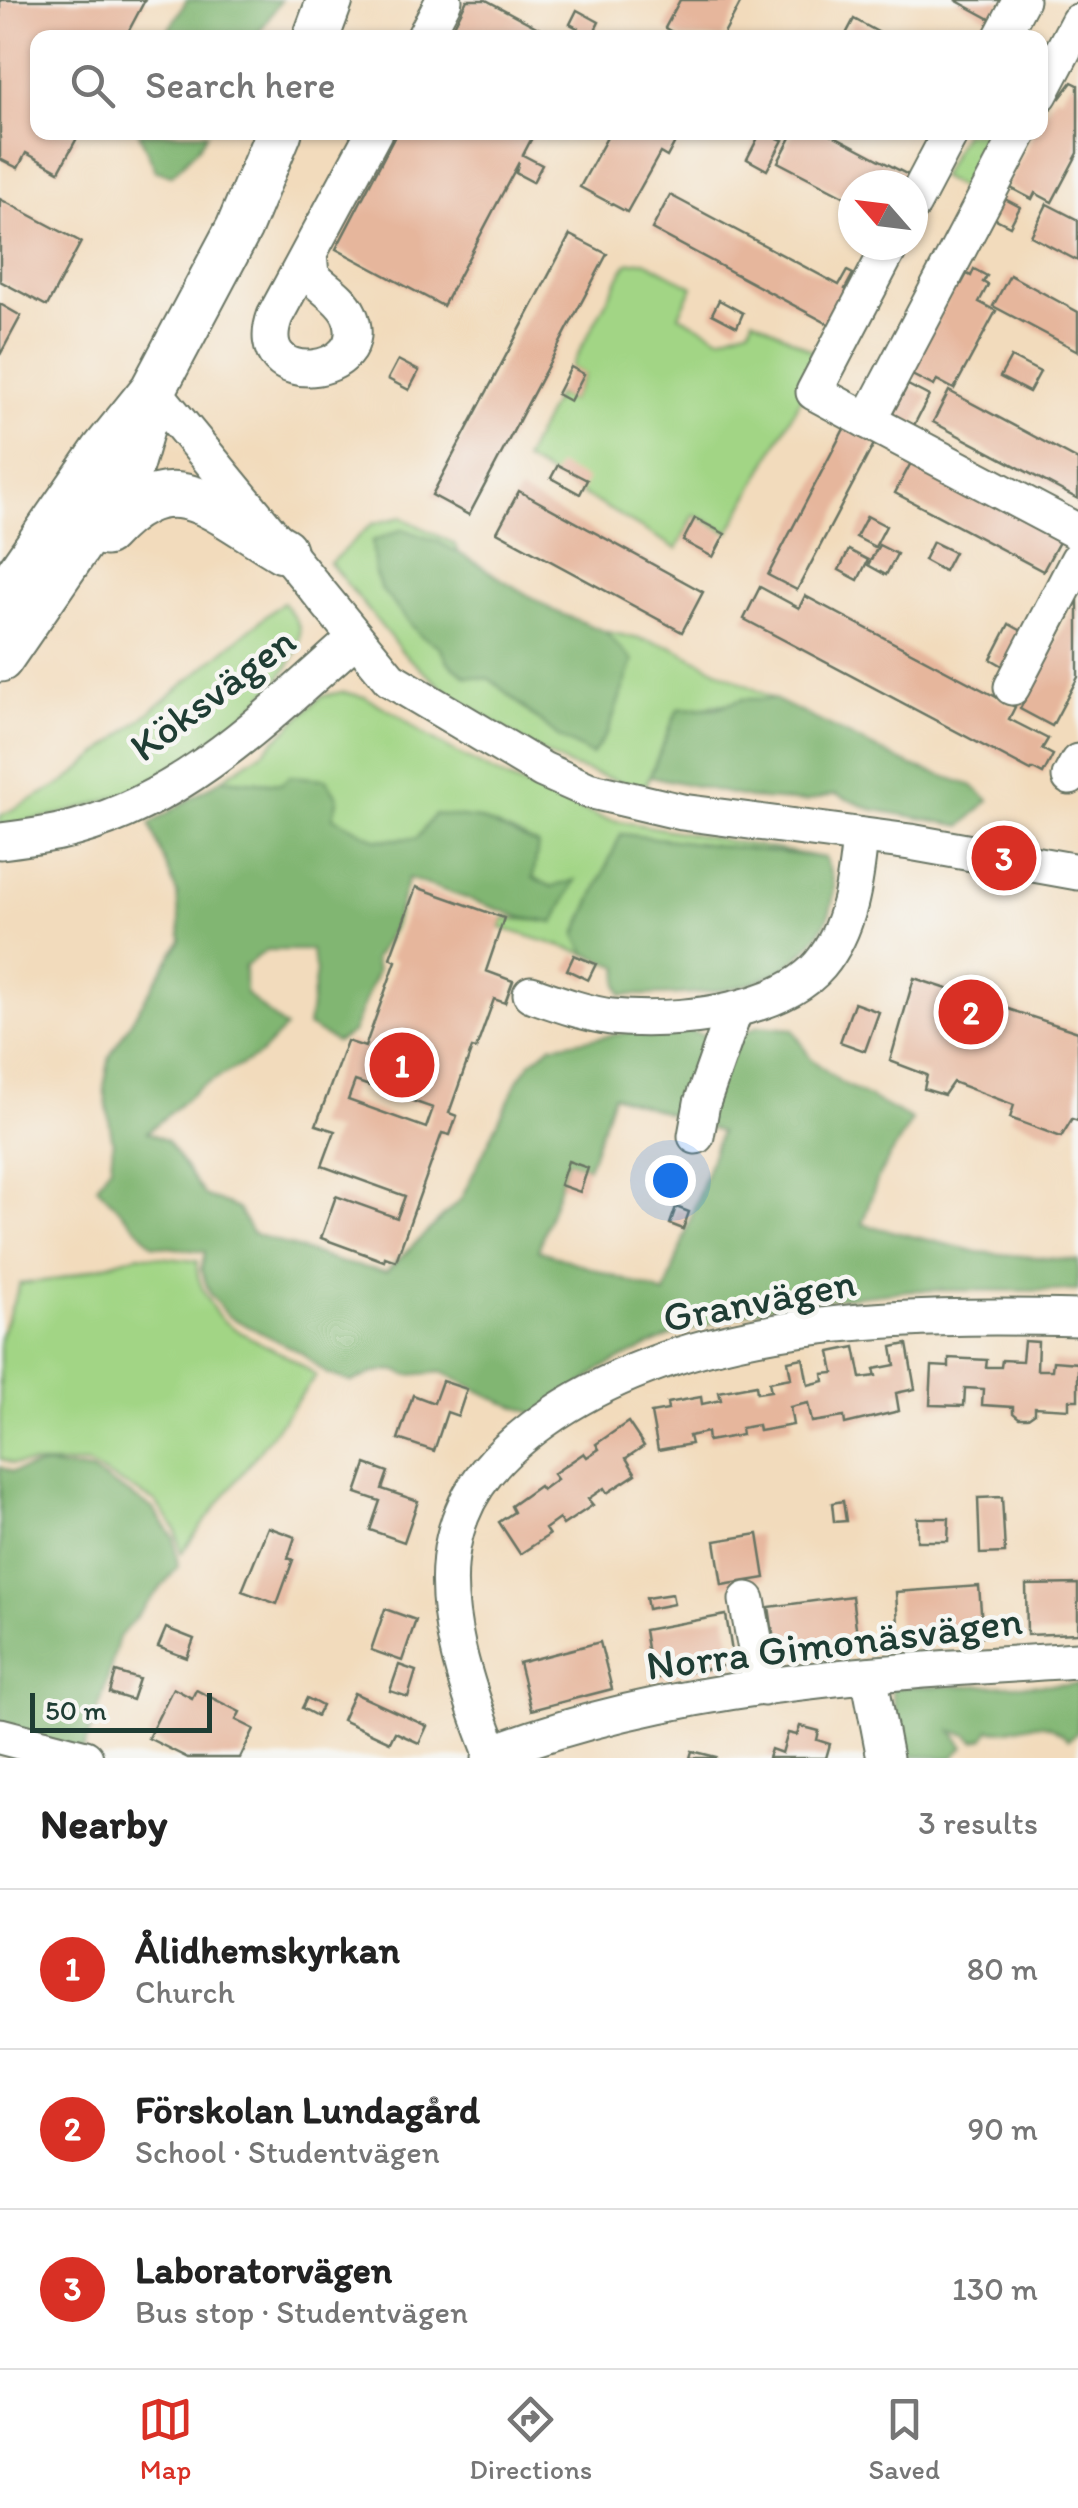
<!DOCTYPE html>
<html lang="en">
<head>
<meta charset="utf-8">
<style>
	:root { --surface:#fff; --page:#f6f6f6; --text:#222; --muted:#767676; --line:#e0e0e0; --accent:#d93025 }
	body { margin:0; font-family:Itim,sans-serif; background:var(--page); color:var(--text) }
	.compass { position:absolute; left:838px; top:170px; width:90px; height:90px; border-radius:50%; background:var(--surface); box-shadow:0 2px 8px #0004; rotate:298deg }
	.scale { position:absolute; left:30px; bottom:25px; width:182px; box-sizing:border-box; padding-left:10px; border:5px solid #1f3d34; border-top:0; font-size:28px; line-height:35px; white-space:nowrap; color:#1f3d34; -webkit-text-stroke:8px #f6f6f2; paint-order:stroke }
	.you { position:absolute; left:670px; top:1180px; width:35px; height:35px; margin:-25px; border:8px solid #fff; border-radius:50%; background:#1a73e8; box-shadow:0 0 0 15px #1a73e833 }
	.badge { display:grid; place-items:center; width:65px; height:65px; border-radius:50%; background:var(--accent); color:#fff; font-size:32px; font-weight:700 }
	.pin { position:absolute; translate:-50% -50%; border:5px solid #fff; box-shadow:0 2px 10px #0006 }
	.list { margin:0; padding:0; list-style:none }
	h2 { display:flex; justify-content:space-between; align-items:center; height:130px; margin:0; padding:0 40px; font-size:42px }
	h2 small { font-size:32px; font-weight:400; color:var(--muted) }
	.list li { display:grid; grid-template-columns:65px 1fr auto; gap:30px; align-items:center; box-sizing:border-box; height:160px; padding:0 40px; border-top:2px solid var(--line) }
	.list b { display:block; font-size:38px; white-space:nowrap }
	.list p { margin:0; font-size:32px; white-space:nowrap; color:var(--muted) }
	.list em { font-size:32px; font-style:normal; color:var(--muted) }
	.icon { flex:none; width:55px; height:55px; fill:none; stroke:currentColor; stroke-width:2; stroke-linecap:round; stroke-linejoin:round }
	.map { position:relative; flex:none; width:1078px; height:1758px; overflow:hidden }
	.search { position:absolute; background:var(--surface); box-shadow:0 2px 8px #0004; left:30px; right:30px; top:30px; height:110px; display:flex; align-items:center; gap:25px; box-sizing:border-box; padding:0 35px; border-radius:20px; color:var(--muted); font-size:38px }
	.sheet { height:610px; background:var(--surface) }
	nav { display:flex; justify-content:space-around; align-items:center; box-sizing:border-box; height:140px; border-top:2px solid var(--line); background:var(--surface); font-size:28px; color:var(--muted) }
	nav a { display:grid; justify-items:center; gap:5px }
	nav .on { color:var(--accent) }
	.map>svg:first-child { display:block }
	.green { fill:#a2d585; stroke:#60895c; stroke-width:2.5 }
	.forest { fill:#81b672; stroke:#507a53; stroke-width:2.5 }
	.building { fill:#e6b69c; fill-rule:evenodd }
	.lines { fill:none; stroke-linecap:round; stroke-linejoin:round }
	.minor-casing { stroke:#697464; stroke-width:39 }
	.major-casing { stroke:#697464; stroke-width:49 }
	.minor { stroke:#fff; stroke-width:35 }
	.major { stroke:#fff; stroke-width:45 }
	.labels { text-anchor:middle; stroke-width:9; stroke-linejoin:round; paint-order:stroke }
	.street-label { font-size:42px; fill:#1f3d34; stroke:#f6f6f2 }
</style>
</head>
<body>
<div class="map">
<svg width="1078" height="1758" viewBox="0 0 1078 1758">
	<rect width="100%" height="100%" fill="#f6f6f2"/>
	<filter id="ink" filterUnits="userSpaceOnUse"><feTurbulence type="fractalNoise" baseFrequency=".01" numOctaves="2"/><feDisplacementMap in="SourceGraphic" scale="20" xChannelSelector="R" yChannelSelector="G"/><feConvolveMatrix kernelMatrix="1 2 1 2 8 2 1 2 1" color-interpolation-filters="sRGB"/></filter>
	<filter id="wash" filterUnits="userSpaceOnUse"><feTurbulence type="fractalNoise" baseFrequency=".0048" numOctaves="4" result="noise"/><feDisplacementMap in="SourceGraphic" scale="40" xChannelSelector="R" yChannelSelector="G"/><feGaussianBlur stdDeviation="2.25" result="paint"/><feColorMatrix in="noise" values="0 0 0 0 0 0 0 0 0 0 0 0 0 0 0 0 0 1.4 0 .05"/><feComposite in="paint" operator="in"/></filter>
	<g filter="url(#wash)">
		<rect width="100%" height="100%" fill="#f2dbbc"/>
		<g class="green">
			<path d="M964,133H1002L970,193L940,177Z"/>
			<path d="M645,261L693,287L679,315L720,337L750,327L753,318L813,351L820,362L729,533L694,514L677,549L524,460L557,394L570,401L584,375L571,367L623,270L628,263Z"/>
			<path d="M401,517L454,544L459,553L436,541L381,589L421,636L439,646L448,662L465,676L490,678L536,719L633,661L604,631L670,646L774,699C740,699 713,708 678,709L644,789L570,766L532,747L447,692L404,654L330,563L372,524Z"/>
			<path d="M283,602C288,610 297,619 299,628C310,680 175,770 134,789C92,809 46,818 0,826V816L65,782Z"/>
			<path d="M342,692L365,697L400,716L420,732L453,751L508,779L602,818L825,858L621,834L576,934L586,954L501,928L504,918L554,922L574,881L552,887L533,877L537,844L480,819L417,838L377,840L333,817L281,784L222,779L264,751L322,696Z"/>
			<path d="M139,1255L197,1261C194,1277 212,1313 226,1323C255,1344 289,1352 316,1376L181,1553L176,1530L156,1502L86,1464H12L0,1459V1338L20,1284L59,1279Z"/>
		</g>
		<g class="forest">
			<path d="M187,0H281L256,37H164Z"/>
			<path d="M139,133H207L198,148L172,175L156,171Z"/>
			<path d="M403,529L436,541L459,553L554,611L604,631L633,661L608,732L592,755L557,736L490,679L466,676L448,662L439,646L421,636L381,589L375,574L372,541Z"/>
			<path d="M743,699H774L912,766L971,785L989,800L962,826L871,809L835,794L805,802L750,798L650,776L678,709L716,708Z"/>
			<path d="M290,776L326,779L338,798L333,817L377,840L417,838L435,814L480,819L538,845L533,878L552,887L575,880L554,923L523,918L408,878L394,927L374,959L377,971L352,1033L336,1042L308,1026L316,971L311,950H267L245,966V993L285,1028L259,1055L199,1088L147,1132L167,1141L204,1195L238,1209L252,1233L338,1262L386,1272L461,1199L519,1079L531,1062L551,1046L669,1025L712,1037L686,1104L672,1115L613,1095L588,1168L568,1161L538,1250L665,1294L720,1132L698,1124L741,1035L758,1026L793,1029L810,1058L840,1082L912,1120L879,1175L862,1224L978,1252L1078,1261V1291L914,1290L774,1305L668,1337L600,1369L547,1418L500,1401L442,1372L409,1375L394,1370L373,1373L352,1382L327,1374L302,1353L228,1316L210,1294L201,1270L205,1252L153,1245L97,1186L111,1165L113,1144L104,1087L110,1056L181,940L177,893L150,824L222,779L281,784Z"/>
			<path d="M621,834L825,858C828,867 834,878 834,887C833,938 784,977 738,987C700,995 661,995 622,995L618,984L620,967L586,954L576,935Z"/>
			<path d="M45,1465L91,1471L152,1508L174,1538L178,1567L119,1637L102,1698L81,1756L0,1736V1467L12,1472Z"/>
			<path d="M1078,1684V1732L1069,1739C1063,1735 1055,1728 1048,1726C1027,1720 1009,1736 990,1729L985,1738L975,1741L967,1735L952,1731L964,1747L952,1758L904,1756L891,1687Z"/>
		</g>
		<g id="blocks">
			<g class="building">
				<path d="M0,0H145L127,34L133,38H38V132H74L72,135L77,138L59,171L26,153L18,168L0,159Z"/>
				<path d="M467,0H486L557,38H448Z"/>
				<path d="M680,0H742L722,38H683L665,28Z"/>
				<path d="M955,0H1002L992,20Z"/>
				<path d="M577,10L599,22L592,36L570,24Z"/>
				<path d="M854,19L889,38H844Z"/>
				<path d="M1072,82L1078,85V153L1052,202L1035,193L1032,199L1007,186L1035,132H1040V122L1055,95L1060,98Z"/>
				<path d="M397,132H535L523,155L542,165L533,182L516,173L519,162L443,306L336,249Z"/>
				<path d="M610,132H670L669,136L676,140L667,157L660,153L627,212L580,187Z"/>
				<path d="M761,132L783,140L767,170L747,159Z"/>
				<path d="M794,132H827L910,176L905,185H853V201L778,162Z"/>
				<path d="M670,195L839,285L847,271L853,274L845,289L855,294L836,328L652,229Z"/>
				<path d="M1001,197L1020,207L1010,226L990,216Z"/>
				<path d="M0,199L81,242L47,306L0,281Z"/>
				<path d="M1047,204L1078,220V261L1031,236Z"/>
				<path d="M570,235L607,254L469,515L432,495Z"/>
				<path d="M974,269L987,276L983,282L988,285L979,302L996,311L954,389L937,380L934,386L908,373L957,282L961,285L967,274L971,276Z"/>
				<path d="M1010,275L1078,312V351L993,306Z"/>
				<path d="M719,300L743,313L737,327L712,314Z"/>
				<path d="M0,304L21,316L0,355Z"/>
				<path d="M1011,357L1040,372L1029,392L1000,377Z"/>
				<path d="M398,360L419,371L409,390L388,379Z"/>
				<path d="M571,367L584,374L570,401L557,394Z"/>
				<path d="M908,385L929,396L912,429L891,417Z"/>
				<path d="M949,391L1078,460V499L933,422Z"/>
				<path d="M845,427L875,442L797,590L768,575Z"/>
				<path d="M912,461L1060,540L1043,571L895,493Z"/>
				<path d="M558,465L587,480L580,494L551,478Z"/>
				<path d="M519,491L703,592L682,632L497,532Z"/>
				<path d="M867,516L886,526L875,547L856,537Z"/>
				<path d="M695,518L725,534L713,557L683,541Z"/>
				<path d="M933,542L954,552L944,571L924,560Z"/>
				<path d="M879,545L897,554L886,575L868,565Z"/>
				<path d="M849,550L868,560L858,580L839,570Z"/>
				<path d="M760,587L799,608L805,596L1015,707L1009,719L1048,739L1042,749L1053,755L1043,774L1033,769L1031,771L744,619Z"/>
				<path d="M1078,600V677L1052,726L1020,709Z"/>
				<path d="M1009,624L1029,635L1010,670L991,659Z"/>
				<path d="M416,887L504,918L486,971L513,981L505,1003L494,999L476,1049L472,1048L449,1113L457,1116L450,1135L442,1133L396,1261L385,1257L384,1261L321,1238L336,1196L397,1218L405,1196L322,1166L335,1131L316,1125L347,1041L365,1047L396,961L390,958ZM355,1081L433,1108L426,1128L348,1100Z"/>
				<path d="M574,955L596,964L588,980L567,970Z"/>
				<path d="M914,978L1078,1032V1121L1072,1119L1061,1137L1010,1118L1014,1105L953,1082L944,1095L924,1089L927,1075L890,1061Z"/>
				<path d="M854,1003L879,1012L865,1051L840,1042Z"/>
				<path d="M568,1161L588,1168L580,1192L560,1185Z"/>
				<path d="M676,1207L689,1212L683,1229L670,1224Z"/>
				<path d="M1024,1341L1038,1342L1037,1370H1052L1053,1361L1078,1363V1400H1069V1409L1035,1407V1413L1028,1418H1019L1013,1413V1407L982,1405L983,1389L965,1388L964,1406L930,1405L932,1366L949,1367V1358L987,1360L986,1367H1001L1002,1360L1022,1361Z"/>
				<path d="M907,1344L915,1389L896,1393L899,1411L845,1424L844,1417L812,1422L808,1403L790,1407L793,1425L759,1431L758,1425L741,1428L742,1435L708,1441L707,1432L689,1436L691,1444L658,1450L651,1413L668,1410L667,1403L701,1397L702,1404L721,1400L719,1392L756,1385L757,1393L771,1391L769,1382L791,1378L788,1361L803,1358L808,1385L824,1381L823,1374L834,1373L830,1352L855,1347L861,1378L876,1376L874,1369L895,1365L892,1347Z"/>
				<path d="M442,1381L467,1389L458,1416L447,1412L434,1451L398,1439L413,1395L434,1403Z"/>
				<path d="M628,1422L644,1446L626,1458L636,1474L607,1493L604,1488L588,1499L593,1505L563,1525L559,1519L545,1529L549,1535L520,1554L499,1522L514,1512L511,1506L539,1486L542,1490L557,1479L553,1474L584,1453L587,1457L599,1449L596,1444Z"/>
				<path d="M366,1464L388,1472L382,1489L418,1501L404,1542L370,1530L380,1501L356,1493Z"/>
				<path d="M1002,1497L1005,1553L980,1554L978,1498Z"/>
				<path d="M843,1501L846,1521L834,1522L832,1503Z"/>
				<path d="M917,1518H949L948,1541H917Z"/>
				<path d="M268,1527L295,1537L288,1558L293,1560L277,1604L242,1591Z"/>
				<path d="M758,1534L765,1578L722,1585L715,1541Z"/>
				<path d="M1078,1584V1633L1027,1635L1026,1585Z"/>
				<path d="M979,1586L983,1636L899,1642L896,1592Z"/>
				<path d="M672,1594L674,1604L648,1609L646,1598Z"/>
				<path d="M852,1596L858,1643L776,1654L769,1607Z"/>
				<path d="M385,1609L416,1620L402,1661L371,1650Z"/>
				<path d="M726,1615L734,1664L652,1679L644,1630Z"/>
				<path d="M166,1628L194,1639L187,1658L158,1647Z"/>
				<path d="M600,1642L612,1689L531,1710L519,1663Z"/>
				<path d="M399,1665L416,1671L408,1697L390,1691Z"/>
				<path d="M116,1672L139,1679L132,1700L110,1693Z"/>
				<path d="M173,1688L192,1698L196,1690L240,1712L236,1720L254,1729L240,1758H188L148,1738Z"/>
				<path d="M354,1693L427,1726L419,1743L395,1732L390,1742L342,1720Z"/>
				<path d="M307,1698L322,1706L317,1716L302,1708Z"/>
				<path d="M800,1726L819,1731L817,1740L830,1744L826,1758H768L771,1749L782,1753L788,1733L797,1735Z"/>
				<path d="M692,1751L716,1757L715,1758H690Z"/>
			</g>
		</g>
	</g>
	<g filter="url(#ink)">
		<use href="#blocks" fill-opacity="0" stroke="#697464" stroke-width="2.5"/>
		<g class="lines">
			<defs>
				<g id="minor">
					<path d="M424,38L444,0"/>
					<path d="M1001,38L1021,0"/>
					<path d="M1040,94L1078,22"/>
					<path d="M913,204L951,132"/>
					<path d="M891,245L814,392L868,421L1020,132"/>
					<path d="M309,254L311,275C322,288 341,297 349,314C378,378 247,393 275,316L374,132"/>
					<path d="M153,390L390,679L543,770L588,790L682,812L910,842L1078,872"/>
					<path d="M868,421L1078,532"/>
					<path d="M1012,687L1078,560"/>
					<path d="M1070,777L1078,762"/>
					<path d="M0,841C25,838 52,835 76,828C187,798 273,711 356,638"/>
					<path d="M531,994C557,1003 584,1013 611,1017C672,1023 778,1014 820,965C850,929 856,880 860,836"/>
					<path d="M696,1136L702,1103L735,1009"/>
					<path d="M747,1600L763,1688"/>
					<path d="M869,1675L885,1758"/>
					<path d="M0,1736L85,1758"/>
					<path d="M492,1753C467,1690 438,1607 454,1539C466,1486 500,1452 543,1421C691,1316 903,1314 1078,1318"/>
					<path d="M490,1758L492,1753C678,1682 882,1672 1078,1660"/>
				</g>
				<g id="major">
					<path d="M316,38L330,0"/>
					<path d="M105,533C172,459 214,510 283,550"/>
					<path d="M0,601L104,451L153,390L239,228L279,132"/>
					<path d="M0,659L128,473L145,415"/>
				</g>
			</defs>
			<use href="#minor" class="minor-casing"/>
			<use href="#major" class="major-casing"/>
			<use href="#minor" class="minor"/>
			<use href="#major" class="major"/>
		</g>
	</g>
	<g class="labels">
		<g class="street-label">
			<text transform="translate(212 693) rotate(-37)" y="15">Köksvägen</text>
			<text transform="translate(759 1299) rotate(-11)" y="15">Granvägen</text>
			<text transform="translate(834 1642) rotate(-7)" y="15">Norra Gimonäsvägen</text>
		</g>
	</g>
</svg>
<svg class="compass" viewBox="-18 -18 36 36"><path d="M0-13l5 13h-10z" fill="#e53935"/><path d="M0 13l5-13h-10z" fill="#767676"/></svg>
<div class="scale">50 m</div>
<div class="you"></div>
<div class="pin badge" style="left:402px;top:1065px">1</div>
<div class="pin badge" style="left:971px;top:1012px">2</div>
<div class="pin badge" style="left:1004px;top:858px">3</div>
<div class="search"><svg class="icon" aria-label="search" viewBox="0 0 24 24"><circle cx="10" cy="10" r="6"/><path d="M15 15l6 6"/></svg>Search here</div>
</div>
<section class="sheet">
<h2>Nearby<small>3 results</small></h2>
<ul class="list">
<li><span class="badge">1</span><div><b>Ålidhemskyrkan</b><p>Church</p></div><em>80 m</em></li>
<li><span class="badge">2</span><div><b>Förskolan Lundagård</b><p>School · Studentvägen</p></div><em>90 m</em></li>
<li><span class="badge">3</span><div><b>Laboratorvägen</b><p>Bus stop · Studentvägen</p></div><em>130 m</em></li>
</ul>
</section>
<nav>
<a class="on"><svg class="icon" aria-label="map" viewBox="0 0 24 24"><path d="M3 6l6-2 6 2 6-2v14l-6 2-6-2-6 2zM9 4v14M15 6v14"/></svg>Map</a>
<a><svg class="icon" aria-label="directions" viewBox="0 0 24 24"><path d="M12 3l9 9-9 9-9-9zM9 14v-3h6M13 9l2 2-2 2"/></svg>Directions</a>
<a><svg class="icon" aria-label="saved" viewBox="0 0 24 24"><path d="M7 4h10v16l-5-4-5 4z"/></svg>Saved</a>
</nav>
</body>
</html>
